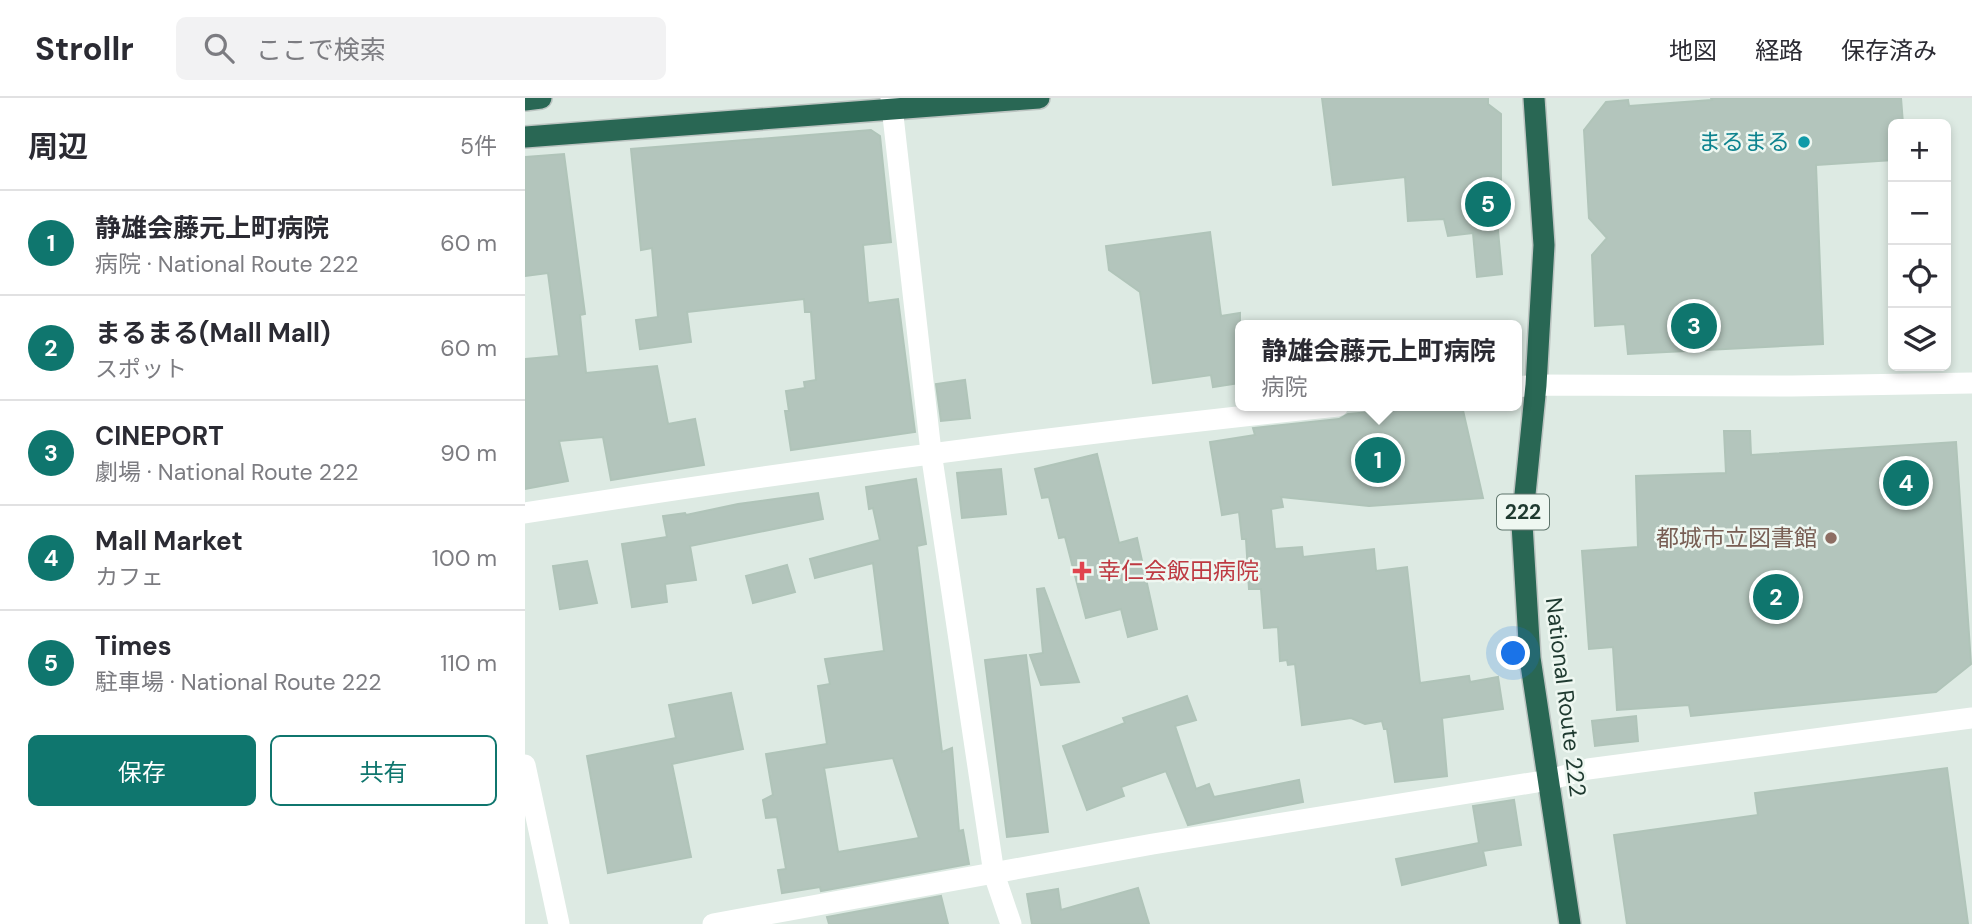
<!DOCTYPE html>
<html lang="ja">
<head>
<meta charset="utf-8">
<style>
	:root { --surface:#fff; --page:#f2f2f3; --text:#2b2b33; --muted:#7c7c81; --line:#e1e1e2; --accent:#0f766e }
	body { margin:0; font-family:"DM Sans","Noto Sans JP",sans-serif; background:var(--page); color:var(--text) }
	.controls { position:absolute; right:21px; top:21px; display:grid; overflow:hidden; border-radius:10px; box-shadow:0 4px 10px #0003 }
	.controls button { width:63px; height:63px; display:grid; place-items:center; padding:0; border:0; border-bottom:2px solid var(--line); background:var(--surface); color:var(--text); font:35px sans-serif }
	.you { position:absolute; left:989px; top:556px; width:24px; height:24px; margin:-18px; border:5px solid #fff; border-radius:50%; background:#1a73e8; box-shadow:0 0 0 10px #1a73e833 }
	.badge { display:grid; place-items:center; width:46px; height:46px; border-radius:50%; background:var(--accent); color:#fff; font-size:23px; font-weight:700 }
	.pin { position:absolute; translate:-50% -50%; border:4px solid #fff; box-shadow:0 2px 7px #0006 }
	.popup { position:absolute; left:710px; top:222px; width:287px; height:91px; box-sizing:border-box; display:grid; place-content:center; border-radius:10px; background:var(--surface); filter:drop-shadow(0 2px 5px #0005); font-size:23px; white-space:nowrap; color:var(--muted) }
	.popup b { font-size:26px; color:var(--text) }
	.popup::after { content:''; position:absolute; left:50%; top:100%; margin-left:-14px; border:14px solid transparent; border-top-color:var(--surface) }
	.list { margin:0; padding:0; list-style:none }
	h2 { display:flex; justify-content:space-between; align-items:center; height:91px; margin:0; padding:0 28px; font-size:30px }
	h2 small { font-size:23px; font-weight:400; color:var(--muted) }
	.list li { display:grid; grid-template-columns:46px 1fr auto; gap:21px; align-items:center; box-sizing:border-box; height:105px; padding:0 28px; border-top:2px solid var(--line) }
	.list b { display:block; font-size:26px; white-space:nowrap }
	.list p { margin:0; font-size:23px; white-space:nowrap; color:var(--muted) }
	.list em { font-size:23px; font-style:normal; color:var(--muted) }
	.actions { display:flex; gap:14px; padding:21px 28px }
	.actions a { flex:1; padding:16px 0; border:2px solid var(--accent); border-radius:10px; text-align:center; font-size:24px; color:var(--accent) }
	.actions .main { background:var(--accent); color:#fff }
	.icon { flex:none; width:38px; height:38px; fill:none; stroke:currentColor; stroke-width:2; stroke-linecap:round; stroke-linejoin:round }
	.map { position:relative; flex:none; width:1447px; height:826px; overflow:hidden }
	header { display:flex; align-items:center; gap:42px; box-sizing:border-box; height:98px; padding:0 35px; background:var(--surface); border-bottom:2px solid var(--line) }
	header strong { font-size:33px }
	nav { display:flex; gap:38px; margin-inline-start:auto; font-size:24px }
	.search { width:490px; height:63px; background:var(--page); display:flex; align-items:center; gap:18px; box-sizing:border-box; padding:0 24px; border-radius:10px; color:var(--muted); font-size:26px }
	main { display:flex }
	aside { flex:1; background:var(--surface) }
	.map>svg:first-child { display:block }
	.building { fill:#b3c5bc; stroke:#b0c4b9; stroke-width:2; fill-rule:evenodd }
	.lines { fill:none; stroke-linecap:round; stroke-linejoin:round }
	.highway-casing { stroke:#bcc4c1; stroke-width:24 }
	.minor { stroke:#fff; stroke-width:21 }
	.highway { stroke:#296754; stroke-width:21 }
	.culture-dot { fill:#0f9aa8; stroke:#eef7f1; stroke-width:2.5 }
	.education-dot { fill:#8d6e63; stroke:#eef7f1; stroke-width:2.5 }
	.health-dot { fill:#e0444e; stroke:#eef7f1; stroke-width:2.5 }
	.labels { text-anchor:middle; stroke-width:5; stroke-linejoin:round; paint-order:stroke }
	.shield { fill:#eef7f1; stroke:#5d736a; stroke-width:2 }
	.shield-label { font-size:21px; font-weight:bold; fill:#1f3a30 }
	.culture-label { font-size:23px; fill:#0d838f; stroke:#eef7f1; text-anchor:end }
	.education-label { font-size:23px; fill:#785e54; stroke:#eef7f1; text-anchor:end }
	.health-label { font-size:23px; fill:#be3a42; stroke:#eef7f1; text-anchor:start }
	.street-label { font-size:23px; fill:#1f3a30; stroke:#eef7f1 }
</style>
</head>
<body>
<header>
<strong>Strollr</strong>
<div class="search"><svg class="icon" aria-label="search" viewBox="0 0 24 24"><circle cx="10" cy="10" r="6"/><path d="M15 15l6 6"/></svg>ここで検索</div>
<nav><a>地図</a><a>経路</a><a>保存済み</a></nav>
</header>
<main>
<aside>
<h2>周辺<small>5件</small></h2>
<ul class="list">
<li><span class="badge">1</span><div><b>静雄会藤元上町病院</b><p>病院 · National Route 222</p></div><em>60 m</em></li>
<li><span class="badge">2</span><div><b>まるまる(Mall Mall)</b><p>スポット</p></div><em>60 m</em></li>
<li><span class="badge">3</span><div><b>CINEPORT</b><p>劇場 · National Route 222</p></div><em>90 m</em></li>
<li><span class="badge">4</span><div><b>Mall Market</b><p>カフェ</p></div><em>100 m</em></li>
<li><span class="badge">5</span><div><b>Times</b><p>駐車場 · National Route 222</p></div><em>110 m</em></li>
</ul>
<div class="actions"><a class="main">保存</a><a>共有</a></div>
</aside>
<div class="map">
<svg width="1447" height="826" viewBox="0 0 1447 826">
	<rect width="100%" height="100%" fill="#ddeae3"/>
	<g class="building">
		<path d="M797,0H963V6L976,16V88L969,89L977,176L952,179L948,135L923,138L919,121L883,123L880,79L808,87Z"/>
		<path d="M1186,0H1376L1378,26H1368V62L1291,67L1298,246L1103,256L1100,226L1070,228L1067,157L1082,140L1064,120L1059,32L1081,4L1103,2L1104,8L1187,2Z"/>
		<path d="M346,32L355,38L366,144L338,147L343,205L373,201L390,334L266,352L260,313H264L261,293L280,290L279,284L291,282L286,214H280L279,201L162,214L166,244L115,251L111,222L133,219L127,150L116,152L106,51Z"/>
		<path d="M39,56L60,216L55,217L61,275L132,268L143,326L170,321L179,367L86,382L78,339L34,343L43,383L0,391V261L34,258L23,175L0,178V59Z"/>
		<path d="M685,134L696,218L715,215V285L688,289L686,277L628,285L615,194L584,172L581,148Z"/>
		<path d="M440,282L445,320L416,323L411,286Z"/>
		<path d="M915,308H937L958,400L844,408L756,399L758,409L746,411L750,451L777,449L778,459L849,451L851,473L882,469L895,585L944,578L945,584L973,579L978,611L917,620L922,678L870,684L862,631H859L857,623L840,626L826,620L777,627L770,566L763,567L762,562L755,563L753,529L739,530L736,491H724L721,441H717L714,414L697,417L685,344L730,337L728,330L814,321L823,316Z"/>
		<path d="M1199,333H1225L1226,357L1431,344L1446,566L1411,594L1166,618L1164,607L1092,612L1088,549L1064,551L1057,453L1113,449L1111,378L1201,375Z"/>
		<path d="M572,356L594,445L612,440L632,531L603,539L596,511L561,520L540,439L534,440L524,399L517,400L510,371Z"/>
		<path d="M476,371L481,416L437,420L432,375Z"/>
		<path d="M391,381L401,446L392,448L417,654L427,650L434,733L438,732L444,766L296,793L295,789L257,795L253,772L261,771L252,719L241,720L238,702L248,697L241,656L302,646L293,588L305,586L300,561L359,553L348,465L290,480L285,461L355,442L348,410L344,411L341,389ZM368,660L394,740L313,754L299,670Z"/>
		<path d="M293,395L298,421L165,448L171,482L140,486L142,504L107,509L97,446L142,439L138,418L160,415L161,417L213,406Z"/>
		<path d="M62,463L72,505L35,511L28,468Z"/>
		<path d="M262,467L270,494L228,505L221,478Z"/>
		<path d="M519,490L554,584L516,587L505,557L518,555L512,491Z"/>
		<path d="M501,557L523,734L482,739L460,562Z"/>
		<path d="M206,595L218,651L147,666L166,759L83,775L62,658L151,640L144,607Z"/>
		<path d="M662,598L671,622L650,628L671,691L684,686L689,699L774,682L778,704L663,727L641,673L596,689L599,698L562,712L538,648L600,625L598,620Z"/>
		<path d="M1111,618L1113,643L1070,648L1067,623Z"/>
		<path d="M1422,670L1443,826H1102L1089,737L1233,717L1230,695Z"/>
		<path d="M989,702L996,747L958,753L961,767L877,787L871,761L954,745L948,708Z"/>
		<path d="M613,790L624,826H507L502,796L533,791L536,812Z"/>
		<path d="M416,798L423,826H304L302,819Z"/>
	</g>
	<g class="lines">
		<defs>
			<g id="highway">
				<path d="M1009,0L1019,147L1011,287L997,426L1005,560L1045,826"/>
				<path d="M0,2L16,0"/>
				<path d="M0,39L514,0"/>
			</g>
		</defs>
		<use href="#highway" class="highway-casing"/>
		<g class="minor">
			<path d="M366,0L406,354L469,776L486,826"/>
			<path d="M991,289L1011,287L1267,288L1447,285"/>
			<path d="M0,415C270,372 541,336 813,308"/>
			<path d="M0,667L34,826"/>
			<path d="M188,826L628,746L1024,682L1063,671L1447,620"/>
		</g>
		<use href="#highway" class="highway"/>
	</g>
	<circle class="culture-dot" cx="1279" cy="44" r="7"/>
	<circle class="education-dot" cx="1306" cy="440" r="7"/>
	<path class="health-dot" d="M553.5 462.5h7v7h7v7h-7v7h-7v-7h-7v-7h7z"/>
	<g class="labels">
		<rect class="shield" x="972" y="396.5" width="52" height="35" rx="5"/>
		<g class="shield-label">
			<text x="998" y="421">222</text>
		</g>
		<g class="culture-label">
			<text x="1265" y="52">まるまる</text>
		</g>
		<g class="education-label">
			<text x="1292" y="448">都城市立図書館</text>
		</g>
		<g class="health-label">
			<text x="573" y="481">幸仁会飯田病院</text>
		</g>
		<g class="street-label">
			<text transform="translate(1041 599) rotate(83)" y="8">National Route 222</text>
		</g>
	</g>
</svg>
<div class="controls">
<button>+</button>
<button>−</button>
<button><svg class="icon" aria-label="locate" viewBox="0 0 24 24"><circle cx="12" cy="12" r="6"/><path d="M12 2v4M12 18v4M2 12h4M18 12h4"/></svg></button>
<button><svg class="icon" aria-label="layers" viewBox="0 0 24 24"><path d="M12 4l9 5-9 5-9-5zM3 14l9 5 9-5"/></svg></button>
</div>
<div class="you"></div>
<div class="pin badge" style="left:853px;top:362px">1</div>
<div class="popup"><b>静雄会藤元上町病院</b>病院</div>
<div class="pin badge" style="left:1251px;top:499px">2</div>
<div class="pin badge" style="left:1169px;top:228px">3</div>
<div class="pin badge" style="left:1381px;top:385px">4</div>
<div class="pin badge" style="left:963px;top:106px">5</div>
</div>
</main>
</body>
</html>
